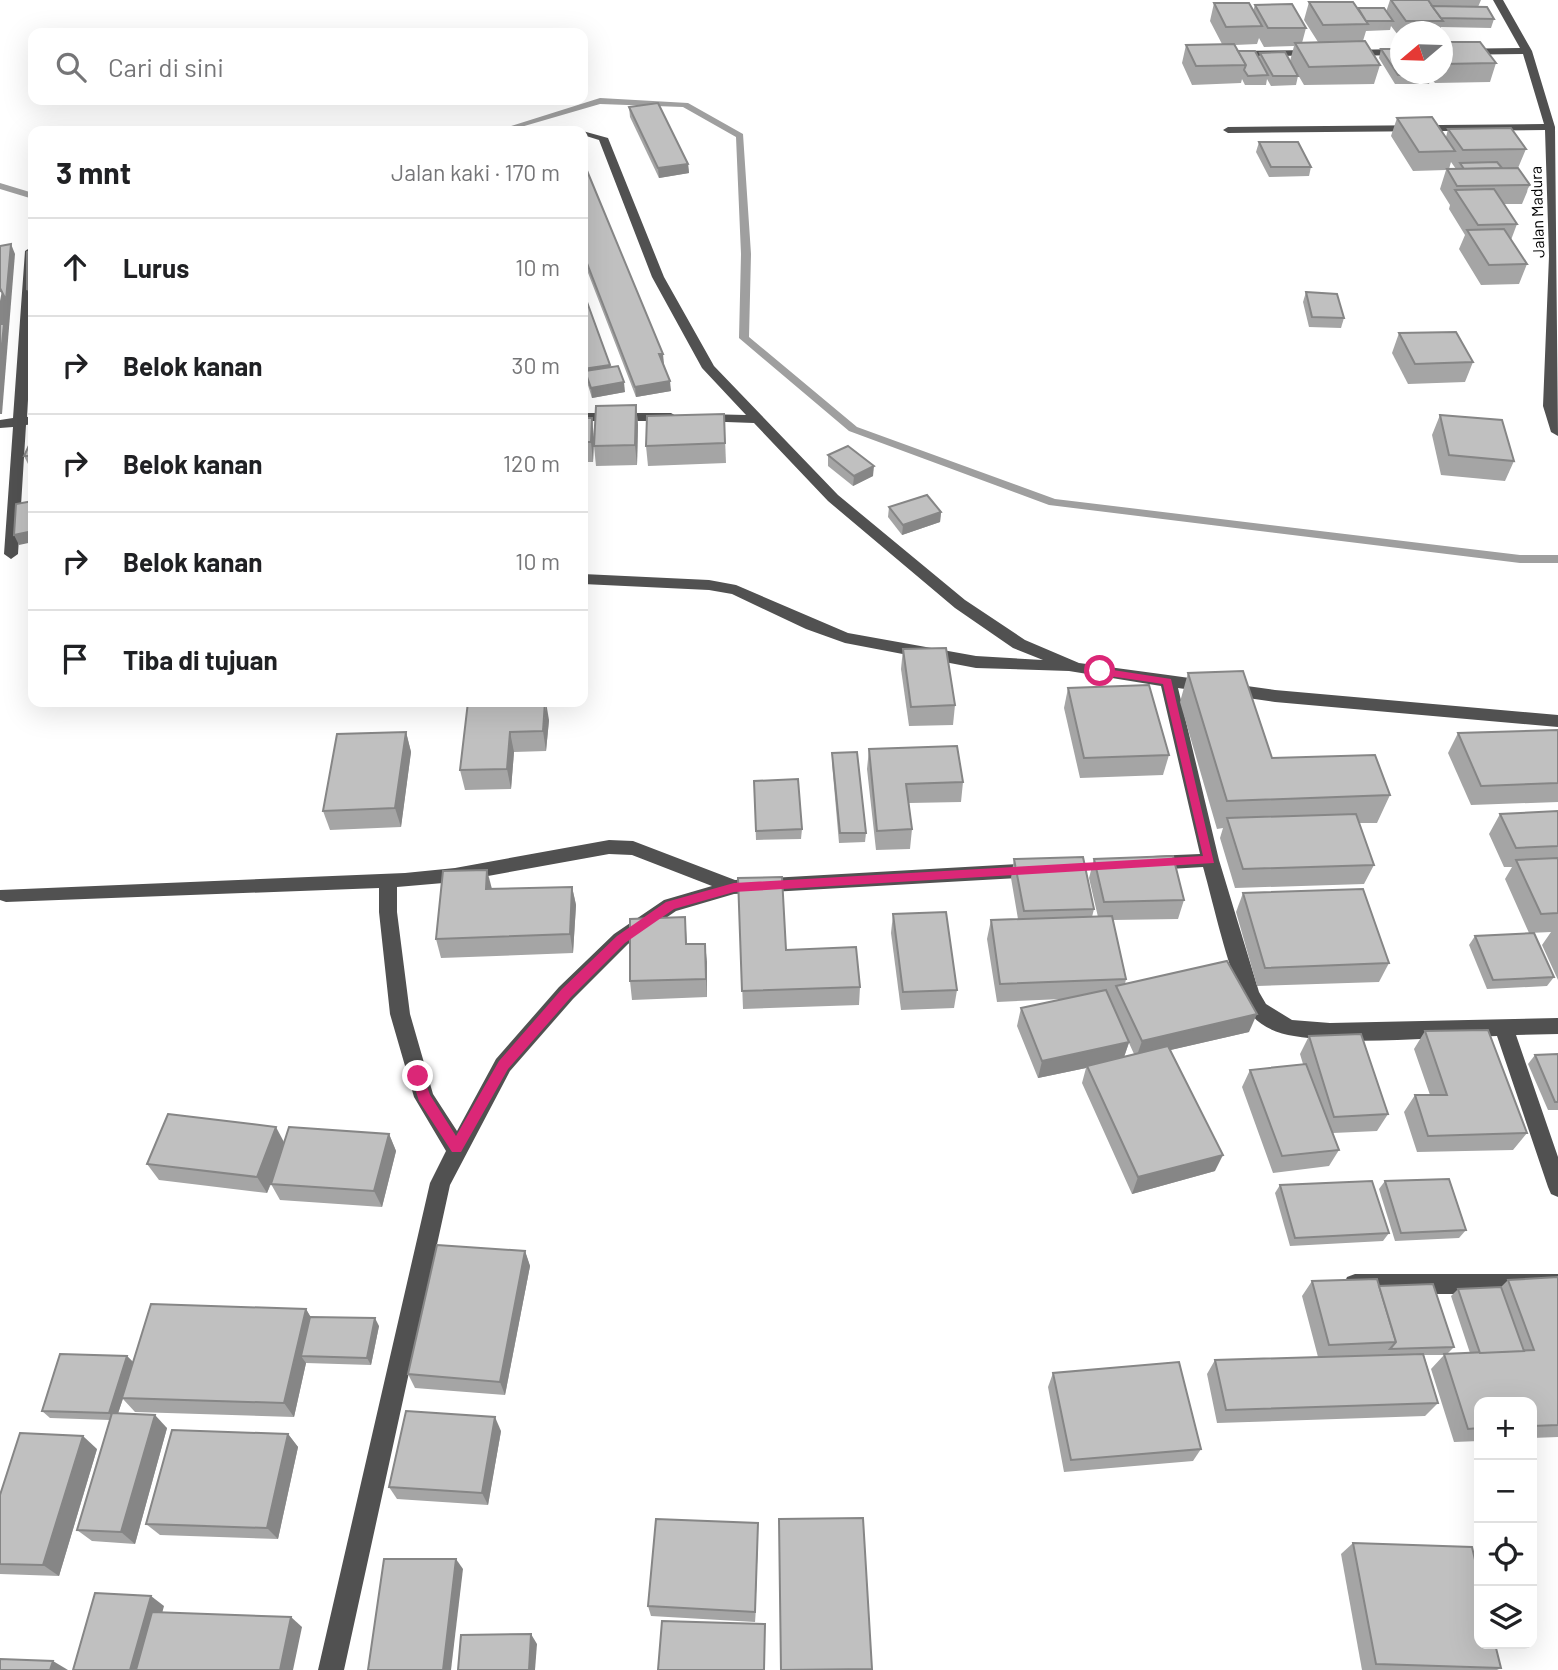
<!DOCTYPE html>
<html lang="id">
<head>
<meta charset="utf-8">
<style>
	:root { --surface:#fff; --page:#f2f2f2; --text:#202124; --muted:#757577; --line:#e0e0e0 }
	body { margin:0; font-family:Barlow,sans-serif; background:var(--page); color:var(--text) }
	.controls { position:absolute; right:21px; bottom:21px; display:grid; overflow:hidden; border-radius:14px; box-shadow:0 7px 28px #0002 }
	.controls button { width:63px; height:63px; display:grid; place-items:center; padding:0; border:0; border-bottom:2px solid var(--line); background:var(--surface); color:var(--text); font:35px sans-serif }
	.compass { position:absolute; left:1390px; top:21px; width:63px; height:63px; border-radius:50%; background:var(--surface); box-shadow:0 7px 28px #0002; rotate:251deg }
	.stop { position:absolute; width:21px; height:21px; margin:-16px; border:5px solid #db2777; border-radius:50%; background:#fff }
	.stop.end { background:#db2777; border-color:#fff; box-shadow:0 2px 7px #0008 }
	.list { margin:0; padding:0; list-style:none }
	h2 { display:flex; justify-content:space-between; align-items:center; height:91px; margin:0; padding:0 28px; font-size:30px }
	h2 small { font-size:23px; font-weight:400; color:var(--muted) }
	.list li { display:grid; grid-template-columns:46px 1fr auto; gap:21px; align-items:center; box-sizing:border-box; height:98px; padding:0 28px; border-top:2px solid var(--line) }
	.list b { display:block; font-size:26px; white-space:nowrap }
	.list em { font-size:23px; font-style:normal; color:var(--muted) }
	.icon { flex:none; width:38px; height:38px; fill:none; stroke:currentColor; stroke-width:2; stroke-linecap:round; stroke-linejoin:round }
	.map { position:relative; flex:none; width:1558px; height:1670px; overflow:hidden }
	.search { position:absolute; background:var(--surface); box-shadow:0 7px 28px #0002; left:28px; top:28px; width:560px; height:77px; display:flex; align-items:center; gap:18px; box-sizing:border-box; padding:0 24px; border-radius:14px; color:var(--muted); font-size:26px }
	.panel { position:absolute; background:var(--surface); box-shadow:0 7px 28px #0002; left:28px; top:126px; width:560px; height:581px; border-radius:14px }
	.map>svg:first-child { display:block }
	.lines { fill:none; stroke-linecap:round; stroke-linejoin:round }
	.stream { fill:#9f9f9f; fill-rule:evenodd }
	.minor { fill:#515151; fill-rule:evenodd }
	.wall { fill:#a5a5a5; fill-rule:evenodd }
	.shaded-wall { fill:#868686 }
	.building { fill:#c0c0c0; stroke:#868686; stroke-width:2 }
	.route { fill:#db2777 }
	.labels { text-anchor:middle; stroke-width:7; stroke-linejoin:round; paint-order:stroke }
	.far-street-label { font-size:16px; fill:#000; stroke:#fff }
</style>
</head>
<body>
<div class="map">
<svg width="1558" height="1670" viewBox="0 0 1558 1670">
	<rect width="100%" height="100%" fill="#fff"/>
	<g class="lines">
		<g class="stream">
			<path d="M600,98L688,103L743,134L751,254L749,337L857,427L1055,499L1520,555H1558V563H1520L1049,505L849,431L739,338L741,254L736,137L683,107L600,104L507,131H495Z"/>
			<path d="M0,183L33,193V199L0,189Z"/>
		</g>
		<g class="minor">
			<path d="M1493,0H1503L1532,51L1555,127L1558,436L1551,432L1543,406L1549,256L1545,130L1228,133L1223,130L1228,127L1544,124L1523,54L1442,55V49L1520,48Z"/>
			<path d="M1400,49V55L1348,56L1343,53L1348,50Z"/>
			<path d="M1317,50L1321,51V55L1233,57L1228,54L1233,51Z"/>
			<path d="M579,130L608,138L664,277L714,366L838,495L965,600L1025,640L1079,663L1168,675L1275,690L1558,715V727L1275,702L1178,688L1219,860L1259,992L1266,1004L1292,1020L1330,1023L1558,1018V1034L1516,1035L1558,1157V1197L1551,1194L1548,1187L1497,1036C1435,1037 1354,1046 1294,1036C1279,1034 1261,1027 1252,1015C1232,990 1213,901 1203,867L1153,870L1147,868L1144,863L1147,858L1153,856L1200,854L1161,686L1069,671L976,668L845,643L806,629L732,594L709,590L583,584V574L709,580L736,585L848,633L976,656L1043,660L1013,648L955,608L828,501L754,423L698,421L696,418L703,414L746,415L702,368L652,277L599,140L583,135V131Z"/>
			<path d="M31,247L33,248V313L27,417L33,416V424L26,425L18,554L11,559L4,554L13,427L0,428V420L13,418L25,251Z"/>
			<path d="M583,413H671L678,417L671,421H583Z"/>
			<path d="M609,840L633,841L735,880L1034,863L1040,865L1043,870L1040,875L1034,877L734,894L676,911L628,944L573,999L510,1071L450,1185L344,1670H318L430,1183L446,1151L414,1097L390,1014L379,912V888L6,902L0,900V890L405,873L455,868ZM609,854L632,855L712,886L664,900L614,934L559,987L496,1059L457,1131L433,1094L410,1014L397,912V887L455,882Z"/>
			<path d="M1355,1274H1558V1294H1355L1347,1291L1344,1284L1347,1277Z"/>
		</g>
	</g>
	<g class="wall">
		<path d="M1390,0H1481L1478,7L1494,19L1491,28L1441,27L1439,32H1401V39L1391,26L1390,30L1366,31L1363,41L1380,65L1374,84L1304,85L1294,68L1298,76L1296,85L1271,86L1267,79L1266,85H1245L1242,79L1241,83L1192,85L1182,63L1186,45L1222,44L1210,21L1214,3L1253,11L1255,5L1306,28L1302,43L1318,42L1304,20L1309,2L1386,12ZM1259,38L1264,47L1294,46L1290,61L1260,53L1259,58L1238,51L1235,45L1257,44Z"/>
		<path d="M1443,42L1496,63L1490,82L1435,83L1431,78L1429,84H1395L1379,58L1381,49L1401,74H1443Z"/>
		<path d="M629,107L688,164L689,173L659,178L630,117Z"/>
		<path d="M1397,118L1446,137L1448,129L1526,149L1518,168L1530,185L1522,204H1504L1517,224L1511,240L1527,264L1519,284L1481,285L1459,249L1465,235L1449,209L1450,205L1440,189L1446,170L1413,171L1391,136ZM1451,162L1456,169H1449Z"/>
		<path d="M1259,142L1311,167L1309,176L1269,177L1256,152Z"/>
		<path d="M583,161L663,354V364L671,391L636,397L583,260Z"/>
		<path d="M583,291L611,367L625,392L592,398L586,379H583Z"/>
		<path d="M1306,292L1344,318L1341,328L1309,327L1303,302Z"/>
		<path d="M1399,333L1473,362L1465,382L1408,384L1392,353Z"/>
		<path d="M636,405L638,425L637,465L596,466L594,446Z"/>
		<path d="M724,414L726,463L648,466L646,446Z"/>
		<path d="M1440,415L1514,461L1505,481L1441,475L1432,435Z"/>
		<path d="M583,418L594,438L593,462H583Z"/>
		<path d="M33,437V466H29L24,456Z"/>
		<path d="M828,455L873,476L853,486L828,466Z"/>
		<path d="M889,507L941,512L940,522L902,535L888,517Z"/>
		<path d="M903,649L955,705L953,725L909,726L901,669Z"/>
		<path d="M1188,673L1272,758L1390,795L1377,823H1359L1374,865L1364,884L1235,888L1220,838L1223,828L1217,829L1180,702Z"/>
		<path d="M1068,688L1169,755L1163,775L1080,778L1064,708Z"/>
		<path d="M468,702L549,720L546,751L514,752L511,789L465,790L460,770Z"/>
		<path d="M1558,730V802L1471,805L1448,753L1458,733Z"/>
		<path d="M406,732L411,752L401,827L330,830L323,811Z"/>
		<path d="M869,749L963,782L961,802L909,803L912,829L910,849L876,850L867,769Z"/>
		<path d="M832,753L866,833L865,842L839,843L832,763Z"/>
		<path d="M754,781L802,829L801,839L756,840Z"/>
		<path d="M1558,811V980L1542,945L1551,932L1529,933L1505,879L1512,867H1504L1489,834L1500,814Z"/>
		<path d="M1014,859L1094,909L1092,917H1098L1089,878L1094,859L1184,900L1178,919L1113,920L1126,979L1125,984L1249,1032L1170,1050L1215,1171L1132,1194L1082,1083L1086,1068L1038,1078L1017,1026L1021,1008L1062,999L997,1002L987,939L991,920L1018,919L1011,878ZM1129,1043L1134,1054L1124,1057Z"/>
		<path d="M738,878L786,950L860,987L859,1005L743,1009Z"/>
		<path d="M572,887L576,905L573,953L441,958L436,939L492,889Z"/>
		<path d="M1243,893L1389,963L1379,982L1257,986L1236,912Z"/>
		<path d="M893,914L957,990L954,1008L901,1010L891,933Z"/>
		<path d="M685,917L687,944L707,962V997L632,1000L630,981Z"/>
		<path d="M1475,936L1554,977L1547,986L1487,989L1469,945Z"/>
		<path d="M1425,1031L1527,1133L1513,1150L1417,1152L1404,1112L1415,1095H1430L1414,1049Z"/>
		<path d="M1309,1036L1388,1114L1377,1131L1333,1133L1339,1150L1329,1166L1273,1173L1242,1087L1250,1070L1303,1064L1300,1054Z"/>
		<path d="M1558,1054V1110H1548L1528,1064L1535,1055Z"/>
		<path d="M389,1134L396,1151L382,1207L280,1200L271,1184L267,1193L159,1180L147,1164L284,1142Z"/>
		<path d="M1385,1181L1466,1230L1459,1238L1395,1241L1379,1189Z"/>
		<path d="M1280,1185L1389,1233L1383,1241L1290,1246L1275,1193Z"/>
		<path d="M525,1251L530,1266L505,1395L415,1388L408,1374Z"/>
		<path d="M1558,1277V1437L1532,1438V1402H1479V1441L1454,1442L1431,1369L1444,1355H1424L1438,1403L1425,1416L1217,1423L1207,1374L1215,1360L1318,1357L1302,1296L1312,1281L1379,1286L1454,1347L1447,1354L1470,1353L1451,1296L1458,1289L1501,1287L1508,1280Z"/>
		<path d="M306,1309L310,1317L379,1326L371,1365L306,1363L294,1417L135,1412L123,1399L118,1413L167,1428L135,1544L92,1541L77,1530L110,1420L50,1418L42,1411L127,1356L133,1362Z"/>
		<path d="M1053,1373L1201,1449L1193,1461L1064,1472L1048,1387Z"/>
		<path d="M501,1431L488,1505L397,1499L389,1487Z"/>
		<path d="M288,1434L298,1447L278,1539L160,1535L146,1524Z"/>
		<path d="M97,1449L59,1576L0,1574V1495Z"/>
		<path d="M758,1535L755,1622L651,1616L648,1606Z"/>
		<path d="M1353,1543L1501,1668L1497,1670H1362L1341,1554Z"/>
	</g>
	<g class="shaded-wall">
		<path d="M688,164L689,173L659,178L658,168Z"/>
		<path d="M11,244L15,254L2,414H0V301Z"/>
		<path d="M33,288V305L27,289Z"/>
		<path d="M659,354H663L664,364H660Z"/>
		<path d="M610,365L611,375L585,371L586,379H583V369Z"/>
		<path d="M670,381L671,391L636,397L635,387Z"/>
		<path d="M624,382L625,392L592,398L591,388Z"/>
		<path d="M636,405L638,425L637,465L635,445Z"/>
		<path d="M592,418L594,438L593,462L591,442Z"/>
		<path d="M874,466L873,476L853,486L854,476Z"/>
		<path d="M941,512L940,522L902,535L903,525Z"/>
		<path d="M33,531V542L19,545L14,535Z"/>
		<path d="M546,702L549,720L546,751L543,731Z"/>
		<path d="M406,732L411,752L401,827L395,808Z"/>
		<path d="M510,732L514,752L511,789L507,769Z"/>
		<path d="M487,870L492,889H486Z"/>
		<path d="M572,887L576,905L573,953L570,934Z"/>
		<path d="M705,944L707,962V997L706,979Z"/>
		<path d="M1257,1014L1249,1032L1136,1058L1142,1041Z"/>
		<path d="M1129,1042L1123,1060L1087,1066L1086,1068L1038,1078L1042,1061Z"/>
		<path d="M276,1127L285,1144L267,1193L257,1177Z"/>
		<path d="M389,1134L396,1151L382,1207L374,1191Z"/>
		<path d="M1223,1155L1215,1171L1132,1194L1138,1177Z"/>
		<path d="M525,1251L530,1266L505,1395L500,1382Z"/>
		<path d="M306,1309L315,1324L301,1356L306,1363L294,1417L284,1403Z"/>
		<path d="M375,1318L379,1326L371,1365L367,1358Z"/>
		<path d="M127,1356L134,1363L116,1420L109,1413Z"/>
		<path d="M155,1415L167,1428L135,1544L121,1532Z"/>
		<path d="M495,1417L501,1431L488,1505L482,1493Z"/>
		<path d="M288,1434L298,1447L278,1539L267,1528Z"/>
		<path d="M83,1436L97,1449L59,1576L43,1565Z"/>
		<path d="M758,1523V1535L755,1622V1612Z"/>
		<path d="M456,1559L463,1569L451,1670H443Z"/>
		<path d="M151,1596L164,1606L147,1670H130Z"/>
		<path d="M291,1617L302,1627L293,1670H280Z"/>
		<path d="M531,1634L537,1644L535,1670H529Z"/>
		<path d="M53,1661L68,1670H50Z"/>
	</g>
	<g class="building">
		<path d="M1391,0H1428L1443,21H1406Z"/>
		<path d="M1309,2H1353L1368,24L1323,25Z"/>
		<path d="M1214,3H1249L1262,26L1226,27Z"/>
		<path d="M1292,4L1306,28H1268L1255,5Z"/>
		<path d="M1432,6L1487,7L1494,19L1441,18Z"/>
		<path d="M1358,8H1384L1393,21H1366Z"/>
		<path d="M1365,41L1380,65L1309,67L1295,43Z"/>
		<path d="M1443,42H1480L1496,63L1443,64Z"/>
		<path d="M1234,44L1246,65L1196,66L1186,45Z"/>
		<path d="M1381,49H1401V74H1433L1398,75Z"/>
		<path d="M1238,51H1255L1268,75L1248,76L1244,70L1246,65Z"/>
		<path d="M1285,52L1298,76H1273L1260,53Z"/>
		<path d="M658,103L688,164L658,168L629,107Z"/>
		<path d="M1432,117L1455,151L1419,152L1397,118Z"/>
		<path d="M1511,128L1526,149L1463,150L1448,129Z"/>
		<path d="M1259,142H1298L1311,167H1271Z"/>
		<path d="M583,161L663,354H659L670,381L635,387L583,253Z"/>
		<path d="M1497,162L1502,168L1464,169L1460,163Z"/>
		<path d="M1518,168L1530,185L1457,186L1447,169Z"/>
		<path d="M1494,189L1517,224L1478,225L1455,190Z"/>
		<path d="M1504,229L1527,264L1489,265L1467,230Z"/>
		<path d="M11,244L6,300L1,290L0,291V246Z"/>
		<path d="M33,251V288L27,289V252Z"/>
		<path d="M583,291L610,365L583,369Z"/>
		<path d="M1306,292L1337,294L1344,318L1312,317Z"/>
		<path d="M0,324H4L0,363Z"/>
		<path d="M1456,332L1473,362L1415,364L1399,333Z"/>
		<path d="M618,366L624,382L591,388L585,371Z"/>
		<path d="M636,405L635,445L594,446L596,406Z"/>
		<path d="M724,414L725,443L646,446L647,416Z"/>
		<path d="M1440,415L1502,420L1514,461L1449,455Z"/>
		<path d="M583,418H592L591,442H583Z"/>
		<path d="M33,437V456H24Z"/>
		<path d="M848,446L874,466L854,476L828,455Z"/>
		<path d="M927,495L941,512L903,525L889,507Z"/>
		<path d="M33,501V531L14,535L16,504Z"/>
		<path d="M946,648L955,705L911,707L903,649Z"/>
		<path d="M1243,671L1272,758L1375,755L1390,795L1227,801L1188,673Z"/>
		<path d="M1149,685L1169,755L1084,758L1068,688Z"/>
		<path d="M468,702H545L543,731L510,732L507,769L460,770Z"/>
		<path d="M1558,730V783L1481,786L1458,733Z"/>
		<path d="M406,732L395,808L323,811L337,734Z"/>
		<path d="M957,746L963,782L906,784L912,829L877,831L869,749Z"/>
		<path d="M857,752L866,833H840L832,753Z"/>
		<path d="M798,779L802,829L756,831L754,781Z"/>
		<path d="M1558,811V846L1516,848L1500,814Z"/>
		<path d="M1356,814L1374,865L1243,869L1227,818Z"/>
		<path d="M1173,856L1184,900L1104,902L1094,859Z"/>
		<path d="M1083,857L1094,909L1024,911L1014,859Z"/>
		<path d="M1558,858V913L1541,914L1516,860Z"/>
		<path d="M487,870L486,889L572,887L570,934L436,939L443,871Z"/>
		<path d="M782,877L786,950L856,947L860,987L742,991L738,878Z"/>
		<path d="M1363,889L1389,963L1265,968L1243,893Z"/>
		<path d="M946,912L957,990L903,992L893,914Z"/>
		<path d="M1112,916L1126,979L1000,984L991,920Z"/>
		<path d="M685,917L686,944H705L706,979L630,981V919Z"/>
		<path d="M1534,933L1554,977L1493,980L1475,936Z"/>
		<path d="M1227,961L1257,1014L1142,1041L1116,986Z"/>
		<path d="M1106,990L1129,1042L1042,1061L1021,1008Z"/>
		<path d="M1488,1030L1527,1133L1428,1136L1415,1095H1447L1425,1031Z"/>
		<path d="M1361,1034L1388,1114L1334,1117L1309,1036Z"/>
		<path d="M1168,1046L1223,1155L1138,1177L1087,1066Z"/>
		<path d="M1558,1054V1102H1555L1535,1055Z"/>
		<path d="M1306,1064L1339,1150L1282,1156L1250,1070Z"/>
		<path d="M168,1114L276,1127L257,1177L147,1164Z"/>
		<path d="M289,1127L389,1134L374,1191L271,1184Z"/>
		<path d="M1449,1179L1466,1230L1401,1233L1385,1181Z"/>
		<path d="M1372,1181L1389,1233L1295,1238L1280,1185Z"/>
		<path d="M437,1245L525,1251L500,1382L408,1374Z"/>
		<path d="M1558,1277V1425L1532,1426V1402H1479V1428L1468,1429L1444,1354L1534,1350L1508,1280Z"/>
		<path d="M1377,1279L1396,1342L1329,1345L1312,1281Z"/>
		<path d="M1433,1284L1454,1347L1390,1349L1396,1342L1379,1286Z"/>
		<path d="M1501,1287L1524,1351L1480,1353L1458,1289Z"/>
		<path d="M151,1304L306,1309L284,1403L122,1398Z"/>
		<path d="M310,1317L375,1318L367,1358L301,1356Z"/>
		<path d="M60,1354L127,1356L109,1413L42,1411Z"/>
		<path d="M1423,1354L1438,1403L1226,1410L1215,1360Z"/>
		<path d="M1179,1362L1201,1449L1071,1460L1053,1373Z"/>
		<path d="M406,1411L495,1417L482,1493L389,1487Z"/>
		<path d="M112,1413L155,1415L121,1532L77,1530Z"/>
		<path d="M172,1430L288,1434L267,1528L146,1524Z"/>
		<path d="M20,1433L83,1436L43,1565L0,1564V1495Z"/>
		<path d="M863,1518L872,1669L781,1670L779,1519Z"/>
		<path d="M656,1519L758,1523L755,1612L648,1606Z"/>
		<path d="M1353,1543L1472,1547L1479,1577V1644H1495L1501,1668L1376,1664Z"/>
		<path d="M384,1559H456L443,1670H368Z"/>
		<path d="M95,1593L151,1596L130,1670H73Z"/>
		<path d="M152,1612L291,1617L280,1670H136Z"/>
		<path d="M662,1621L765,1624L764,1670H658Z"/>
		<path d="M531,1634L529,1670H458L461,1635Z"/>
		<path d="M0,1659L53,1661L50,1670H0Z"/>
	</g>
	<path class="route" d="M1100,668L1171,679L1214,863L734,892L674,909L625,943L571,997L508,1069L461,1152H452L419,1101L411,1076L413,1072H422L430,1095L456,1136L499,1061L562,989L617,936L666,902L734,883L1203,856L1163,684L1096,674L1095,671Z"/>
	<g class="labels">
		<g class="far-street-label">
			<text transform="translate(1537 212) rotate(-92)" y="6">Jalan Madura</text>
		</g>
	</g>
</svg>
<div class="controls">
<button>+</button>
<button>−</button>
<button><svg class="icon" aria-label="locate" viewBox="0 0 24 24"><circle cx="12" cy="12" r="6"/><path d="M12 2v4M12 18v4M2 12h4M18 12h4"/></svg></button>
<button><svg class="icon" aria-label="layers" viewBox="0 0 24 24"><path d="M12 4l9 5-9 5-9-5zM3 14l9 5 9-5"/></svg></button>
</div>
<svg class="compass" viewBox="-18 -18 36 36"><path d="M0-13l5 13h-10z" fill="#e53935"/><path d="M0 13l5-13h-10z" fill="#757577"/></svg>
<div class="stop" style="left:1100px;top:671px"></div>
<div class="stop end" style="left:418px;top:1076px"></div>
<div class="search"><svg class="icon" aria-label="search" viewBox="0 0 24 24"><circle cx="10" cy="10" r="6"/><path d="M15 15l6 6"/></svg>Cari di sini</div>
<section class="panel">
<h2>3 mnt<small>Jalan kaki · 170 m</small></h2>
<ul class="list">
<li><svg class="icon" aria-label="ahead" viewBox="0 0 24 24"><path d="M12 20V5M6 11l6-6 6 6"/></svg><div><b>Lurus</b></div><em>10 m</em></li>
<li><svg class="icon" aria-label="right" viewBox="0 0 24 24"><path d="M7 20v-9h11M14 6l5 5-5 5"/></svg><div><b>Belok kanan</b></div><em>30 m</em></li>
<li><svg class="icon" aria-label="right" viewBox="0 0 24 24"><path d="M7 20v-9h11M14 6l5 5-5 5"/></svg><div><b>Belok kanan</b></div><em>120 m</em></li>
<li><svg class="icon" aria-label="right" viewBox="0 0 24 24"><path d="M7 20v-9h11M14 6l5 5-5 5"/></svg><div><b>Belok kanan</b></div><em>10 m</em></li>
<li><svg class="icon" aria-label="arrive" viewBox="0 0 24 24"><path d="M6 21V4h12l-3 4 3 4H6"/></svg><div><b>Tiba di tujuan</b></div></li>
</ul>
</section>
</div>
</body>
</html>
